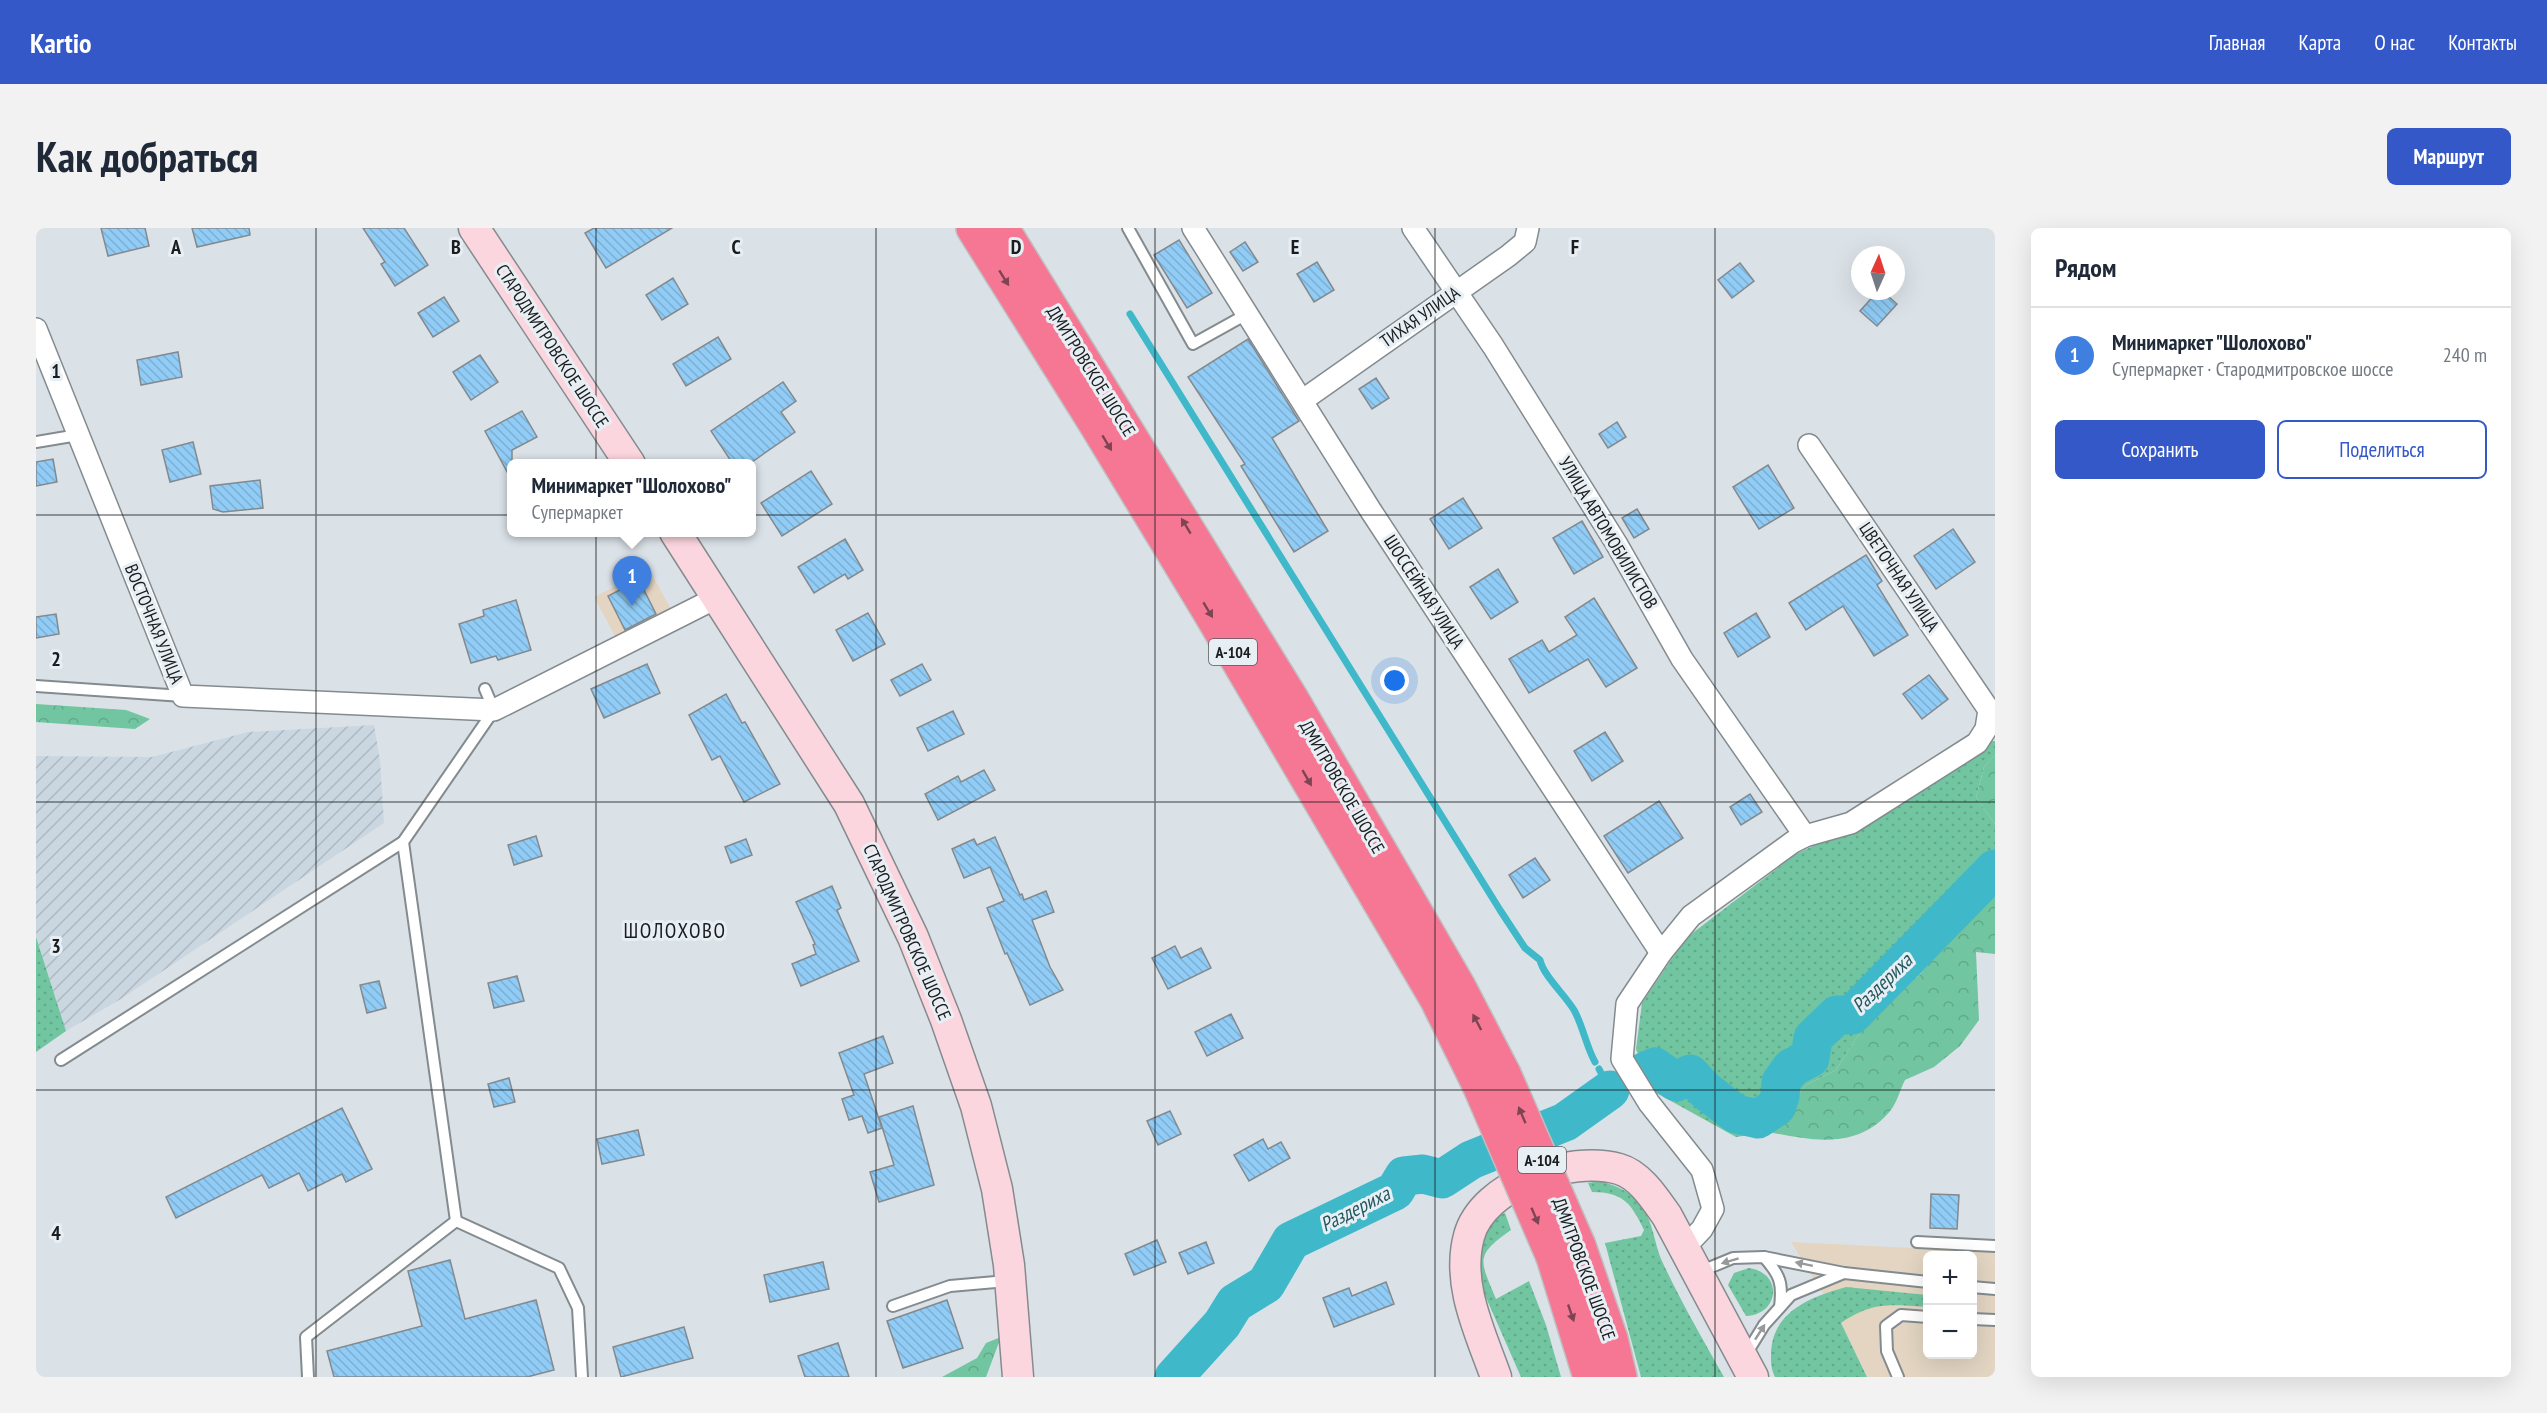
<!DOCTYPE html>
<html lang="ru">
<head>
<meta charset="utf-8">
<style>
	:root { --surface:#fff; --page:#f2f2f3; --text:#1f2937; --muted:#747a83; --line:#e0e1e3; --accent:#3458c8 }
	body { margin:0; font-family:"PT Sans Narrow",sans-serif; background:var(--page); color:var(--text) }
	.controls { position:absolute; right:18px; bottom:18px; display:grid; overflow:hidden; border-radius:9px; box-shadow:0 6px 24px #0002 }
	.controls button { width:54px; height:54px; display:grid; place-items:center; padding:0; border:0; border-bottom:2px solid var(--line); background:var(--surface); color:var(--text); font:30px sans-serif }
	.compass { position:absolute; left:1815px; top:18px; width:54px; height:54px; border-radius:50%; background:var(--surface); box-shadow:0 6px 24px #0002; rotate:3deg }
	.you { position:absolute; left:1359px; top:453px; width:21px; height:21px; margin:-15px; border:4px solid #fff; border-radius:50%; background:#1a73e8; box-shadow:0 0 0 9px #1a73e833 }
	.badge { display:grid; place-items:center; width:39px; height:39px; border-radius:50%; background:var(--accent); color:#fff; font-size:20px; font-weight:700 }
	.pin { position:absolute; translate:-50% -50px; filter:drop-shadow(0 2px 3px #0008) }
	.pin::after { content:''; position:absolute; top:32px; width:21px; height:18px; background:inherit; clip-path:polygon(0 0,100% 0,50% 100%) }
	.popup { position:absolute; left:471px; top:231px; width:249px; height:78px; box-sizing:border-box; display:grid; place-content:center; border-radius:9px; background:var(--surface); filter:drop-shadow(0 2px 4px #0005); font-size:20px; white-space:nowrap; color:var(--muted) }
	.popup b { font-size:22px; color:var(--text) }
	.popup::after { content:''; position:absolute; left:50%; top:100%; margin-left:-12px; border:12px solid transparent; border-top-color:var(--surface) }
	.list { margin:0; padding:0; list-style:none }
	h2 { display:flex; justify-content:space-between; align-items:center; height:78px; margin:0; padding:0 24px; font-size:26px }
	h2 small { font-size:20px; font-weight:400; color:var(--muted) }
	.list li { display:grid; grid-template-columns:39px 1fr auto; gap:18px; align-items:center; box-sizing:border-box; height:96px; padding:0 24px; border-top:2px solid var(--line) }
	.list b { display:block; font-size:22px; white-space:nowrap }
	.list p { margin:0; font-size:20px; white-space:nowrap; color:var(--muted) }
	.list em { font-size:20px; font-style:normal; color:var(--muted) }
	.actions { display:flex; gap:12px; padding:18px 24px }
	.actions a { flex:1; padding:14px 0; border:2px solid var(--accent); border-radius:9px; text-align:center; font-size:21px; color:var(--accent) }
	.actions .main { background:var(--accent); color:#fff }
	.map { position:relative; flex:none; width:1959px; height:1149px; overflow:hidden; border-radius:9px }
	header { display:flex; align-items:center; gap:36px; box-sizing:border-box; height:84px; padding:0 30px; background:var(--accent); color:#fff }
	header strong { font-size:28px }
	nav { display:flex; gap:33px; margin-inline-start:auto; font-size:21px }
	.intro { display:flex; align-items:center; justify-content:space-between; box-sizing:border-box; height:144px; padding:0 36px }
	h1 { margin:0; font-size:42px }
	.button { padding:15px 27px; border-radius:9px; background:var(--accent); color:#fff; font-size:21px; font-weight:700 }
	main { display:flex; gap:36px; padding:0 36px }
	aside { flex:1; background:var(--surface); border-radius:9px; box-shadow:0 6px 24px #0002 }
	.map>svg:first-child { display:block }
	.commercial { fill:#e3d5c2; fill-rule:evenodd }
	.industrial { fill:url(#industrial-furrows) }
	.grass { fill:url(#grass-dots) }
	.forest { fill:url(#forest-crowns) }
	.lines { fill:none; stroke-linecap:round; stroke-linejoin:round }
	.stream { stroke:#3fb9ca; stroke-width:7 }
	.river { stroke:#3fb9ca; stroke-width:39 }
	.building { fill:url(#building-back-hatch); stroke:#83898d; stroke-width:1.5 }
	.lane-casing { stroke:#848b8f; stroke-width:14 }
	.street-casing { stroke:#848b8f; stroke-width:24 }
	.secondary-casing { stroke:#848b8f; stroke-width:33 }
	.highway-casing { stroke:#bfbfc0; stroke-width:36 }
	.lane { stroke:#fff; stroke-width:10 }
	.street { stroke:#fff; stroke-width:21 }
	.secondary { stroke:#fcd6df; stroke-width:30 }
	.highway { stroke:#f67794; stroke-width:33 }
	.highway-bridge-casing { stroke:#bfbfc0; stroke-width:36; stroke-linecap:butt }
	.highway-bridge { stroke:#f67794; stroke-width:33 }
	.oneway { fill:#7d4553 }
	.oneway2 { fill:#98999a }
	.grid { fill:none; stroke:#1a1c1e; stroke-width:1.5; stroke-opacity:0.55 }
	.labels { text-anchor:middle; stroke-width:6; stroke-linejoin:round; paint-order:stroke }
	.shield { fill:#e8eff4; stroke:#585b5e; stroke-width:1.5 }
	.shield-label { font-size:16px; font-weight:bold; fill:#1a1c1e }
	.street-label { font-size:18px; fill:#1a1c1e; stroke:#e8eff4 }
	.water-label { font-size:20px; font-style:italic; fill:#23565d; stroke:#e8eff4 }
	.quarter-label { font-size:21px; letter-spacing:1.5px; fill:#1a1c1e; stroke:#e8eff4 }
	.grid-label { font-size:20px; text-anchor:middle; font-weight:bold; fill:#1a1c1e; stroke:#e8eff4; stroke-width:6; stroke-linejoin:round; paint-order:stroke }
</style>
</head>
<body>
<header>
<strong>Kartio</strong>
<nav><a>Главная</a><a>Карта</a><a>О нас</a><a>Контакты</a></nav>
</header>
<div class="intro"><h1>Как добраться</h1><a class="button">Маршрут</a></div>
<main>
<div class="map">
<svg width="1959" height="1149" viewBox="0 0 1959 1149">
	<defs>
		<pattern id="industrial-furrows" width="10" height="10" patternUnits="userSpaceOnUse" patternTransform="scale(1.5)"><rect width="10" height="10" fill="#cad7e1"/><path d="M-1 1l2-2M0 10L10 0M9 11l2-2" fill="none" stroke="#adb8c1"/></pattern>
		<pattern id="grass-dots" width="8" height="8" patternUnits="userSpaceOnUse" patternTransform="scale(1.5)"><rect width="8" height="8" fill="#71c5a0"/><path d="M2 2h.1M6 6h.1" fill="none" stroke="#61a989" stroke-width="1.8" stroke-linecap="round"/></pattern>
		<pattern id="forest-crowns" width="20" height="18" patternUnits="userSpaceOnUse" patternTransform="scale(1.5)"><rect width="20" height="18" fill="#71c5a0"/><path d="M2 6a3 3 0 1 1 6 0M12 15a3 3 0 1 1 6 0" fill="none" stroke="#61a989"/></pattern>
		<pattern id="building-back-hatch" width="6" height="6" patternUnits="userSpaceOnUse" patternTransform="scale(1.5)"><rect width="6" height="6" fill="#90ccf6"/><path d="M-1 5l2 2M0 0l6 6M5-1l2 2" fill="none" stroke="#7cafd2"/></pattern>
	</defs>
	<rect width="100%" height="100%" fill="#dbe2e7"/>
	<g class="commercial">
		<path d="M613,341L636,383L580,410L558,369Z"/>
		<path d="M1755,1014L1959,1024V1149H1831L1805,1095ZM1892,1028H1936V1126H1892Z"/>
	</g>
	<path class="industrial" d="M338,497L344,532L348,595L85,771L30,803L0,709V528L116,529L212,504Z"/>
	<g class="grass">
		<path d="M1952,513H1959V527L1948,539L1940,570L1959,596V653L1947,679L1918,693L1884,747L1857,763L1835,787L1800,842L1770,857L1733,904L1700,909L1615,862L1600,821L1606,775L1650,710L1760,626L1838,589Z"/>
		<path d="M0,709L30,803L0,824Z"/>
		<path d="M1564,953C1581,958 1595,963 1606,979C1617,994 1618,1014 1625,1031C1644,1072 1666,1110 1688,1149H1605L1569,1015L1605,1008L1608,1002C1595,975 1587,964 1556,964L1552,955Z"/>
		<path d="M1469,985L1475,1002C1438,1028 1444,1032 1460,1071L1493,1053L1510,1097L1525,1149H1485L1440,1047L1447,1005L1462,988Z"/>
		<path d="M1713,1040C1747,1045 1744,1086 1710,1088L1692,1057L1698,1045Z"/>
		<path d="M1810,1059L1891,1067V1079C1853,1077 1838,1073 1805,1095L1831,1149H1739C1735,1141 1735,1135 1735,1126C1736,1083 1775,1069 1810,1059Z"/>
	</g>
	<g class="forest">
		<path d="M0,476L90,482L114,491L99,501L0,494Z"/>
		<path d="M1959,527V596L1940,570L1948,539Z"/>
		<path d="M1959,653V726L1940,724L1943,792L1924,818L1898,839L1869,852C1864,862 1861,874 1855,882C1823,922 1776,913 1733,904L1770,857L1800,842L1835,787L1857,763L1884,747L1918,693L1947,679Z"/>
		<path d="M965,1109L950,1149H906L941,1130L950,1115Z"/>
	</g>
	<g class="lines">
		<g class="stream">
			<path d="M1094,86L1464,682L1489,720L1504,732C1507,747 1529,767 1538,782C1547,798 1550,818 1559,834"/>
			<path d="M1563,841L1574,862"/>
		</g>
		<g class="river">
			<path d="M1603,846L1619,839L1640,854L1654,846L1670,863L1700,886L1722,891L1740,879L1744,868L1745,854L1755,840L1774,830L1777,810L1801,787H1816L1959,641"/>
			<path d="M1138,1149L1186,1096L1199,1075L1230,1056L1255,1013L1359,963L1368,948L1387,946L1406,951L1435,932L1529,894L1574,862"/>
		</g>
	</g>
	<g class="building">
		<path d="M65,0H109L113,18L72,28Z"/>
		<path d="M156,0H213L214,7L161,19Z"/>
		<path d="M327,0H368L392,37L359,58L345,36L349,34Z"/>
		<path d="M558,0H636L570,40L549,5Z"/>
		<path d="M1143,12L1176,65L1151,80L1118,27Z"/>
		<path d="M1209,14L1222,34L1207,43L1194,24Z"/>
		<path d="M1281,34L1298,62L1278,74L1261,46Z"/>
		<path d="M1704,35L1718,53L1696,70L1682,52Z"/>
		<path d="M637,50L652,76L626,92L610,67Z"/>
		<path d="M1842,63H1846L1861,76L1841,98L1824,83Z"/>
		<path d="M408,69L423,93L397,109L382,85Z"/>
		<path d="M682,109L695,131L650,158L637,136Z"/>
		<path d="M1212,111L1263,193L1236,210L1292,303L1258,324L1205,238L1209,236L1152,149Z"/>
		<path d="M142,124L146,149L105,157L101,132Z"/>
		<path d="M444,127L462,154L435,172L417,144Z"/>
		<path d="M1340,150L1353,170L1336,181L1323,161Z"/>
		<path d="M747,154L760,173L745,184L759,204L713,236H697L675,203Z"/>
		<path d="M486,183L501,209L476,222V253L449,203Z"/>
		<path d="M1581,194L1590,209L1572,220L1563,206Z"/>
		<path d="M157,214L165,246L134,254L126,222Z"/>
		<path d="M17,231L21,254L0,258V234Z"/>
		<path d="M1732,237L1758,280L1723,301L1697,259Z"/>
		<path d="M775,243L796,276L746,308L725,275Z"/>
		<path d="M224,252L227,280L187,284L177,281L174,258Z"/>
		<path d="M1427,270L1446,300L1413,321L1394,291Z"/>
		<path d="M1601,281L1613,301L1598,310L1586,290Z"/>
		<path d="M1546,293L1567,329L1538,346L1517,310Z"/>
		<path d="M1917,301L1939,334L1900,361L1878,328Z"/>
		<path d="M809,311L827,342L812,351L809,346L778,365L762,339Z"/>
		<path d="M1830,327L1846,353L1841,357L1872,407L1838,428L1807,378L1770,402L1753,375Z"/>
		<path d="M1462,341L1482,374L1455,391L1434,359Z"/>
		<path d="M603,352L620,386L589,402L572,368Z"/>
		<path d="M1558,370L1601,440L1570,459L1552,431L1493,465L1473,431L1506,412L1513,424L1541,407L1529,389Z"/>
		<path d="M480,372L495,422L462,432L460,428L435,435L423,396L448,388L447,382Z"/>
		<path d="M832,385L849,416L817,433L800,402Z"/>
		<path d="M1720,385L1734,409L1702,429L1688,405Z"/>
		<path d="M20,386L23,406L0,410V389Z"/>
		<path d="M611,436L624,465L568,490L555,461Z"/>
		<path d="M886,436L895,452L864,468L855,452Z"/>
		<path d="M1893,447L1912,471L1886,491L1867,466Z"/>
		<path d="M690,466L706,495L709,494L744,556L708,574L684,528L676,532L653,487Z"/>
		<path d="M917,483L928,506L892,523L881,500Z"/>
		<path d="M1569,504L1587,533L1556,553L1538,523Z"/>
		<path d="M948,542L959,562L902,592L889,566L922,548L925,554Z"/>
		<path d="M1714,566L1726,584L1705,597L1694,579Z"/>
		<path d="M1623,573L1647,610L1592,645L1568,608Z"/>
		<path d="M500,608L506,628L478,637L472,617Z"/>
		<path d="M959,609L984,667L986,666L988,672L1010,663L1018,684L996,692L1014,739L1027,762L994,777L971,725L969,726L951,680L968,673L954,639L928,650L916,621L938,611L941,617Z"/>
		<path d="M710,611L716,627L695,635L689,619Z"/>
		<path d="M1499,630L1514,652L1487,670L1473,647Z"/>
		<path d="M796,658L805,680L801,682L823,733L765,758L756,736L780,726L777,717L779,716L760,674Z"/>
		<path d="M1139,718L1145,730L1165,720L1175,740L1132,761L1116,730Z"/>
		<path d="M481,748L488,773L458,780L452,755Z"/>
		<path d="M343,753L350,780L331,785L324,757Z"/>
		<path d="M1195,786L1207,810L1171,828L1159,804Z"/>
		<path d="M847,808L857,835L828,846L846,900L832,905L826,888L813,892L806,871L818,867L803,825Z"/>
		<path d="M473,850L479,874L458,879L452,856Z"/>
		<path d="M877,878L898,957L843,974L834,944L858,937L843,889Z"/>
		<path d="M306,880L336,941L310,954L306,946L272,963L263,945L233,960L226,947L140,990L130,969Z"/>
		<path d="M1134,883L1145,906L1122,917L1111,893Z"/>
		<path d="M602,902L608,927L566,936L561,911Z"/>
		<path d="M1227,911L1232,921L1245,914L1254,930L1213,953L1198,927Z"/>
		<path d="M1895,966L1923,967L1921,1001L1894,1000Z"/>
		<path d="M1121,1012L1130,1034L1098,1047L1089,1026Z"/>
		<path d="M1170,1014L1178,1035L1152,1046L1143,1025Z"/>
		<path d="M414,1032L429,1091L500,1072L518,1142L491,1149H298L291,1123L386,1098L372,1043Z"/>
		<path d="M787,1034L793,1061L734,1074L728,1047Z"/>
		<path d="M1350,1054L1358,1076L1298,1099L1287,1070L1313,1060L1316,1068Z"/>
		<path d="M911,1072L927,1120L867,1140L851,1093Z"/>
		<path d="M648,1099L657,1130L585,1149L577,1119Z"/>
		<path d="M802,1115L813,1149H769L762,1128Z"/>
	</g>
	<g class="lines">
		<defs>
			<g id="lane">
				<path d="M1092,0L1157,116L1211,86"/>
				<path d="M0,214L42,207"/>
				<path d="M0,458L147,468"/>
				<path d="M367,614L458,482L449,461"/>
				<path d="M25,832L367,614L420,993L270,1109L272,1149"/>
				<path d="M420,993L523,1040L542,1080L546,1149"/>
				<path d="M1881,1014L1959,1018"/>
				<path d="M1728,1029C1744,1047 1747,1055 1744,1079"/>
				<path d="M1663,1044L1697,1030L1728,1029L1808,1045L1892,1054"/>
				<path d="M1936,1059L1959,1061"/>
				<path d="M857,1078L914,1058L971,1053"/>
				<path d="M1936,1091L1959,1092"/>
				<path d="M1709,1128L1728,1097L1755,1067L1808,1045"/>
				<path d="M1862,1149L1851,1123L1850,1098L1865,1087L1892,1089"/>
			</g>
			<g id="street">
				<path d="M1157,0L1335,283L1625,725"/>
				<path d="M1377,0L1457,118L1580,315L1646,431L1769,608"/>
				<path d="M0,101L147,468L458,482L682,369"/>
				<path d="M1267,172L1472,28L1489,14L1492,0"/>
				<path d="M1648,1020L1666,1001L1677,981L1666,942L1613,875L1586,831L1591,776L1625,725L1655,688L1757,614L1769,608L1815,595L1941,515L1950,501L1953,482L1773,217"/>
			</g>
			<g id="secondary">
				<path d="M438,0L594,236"/>
				<path d="M639,304L813,576L877,709L910,792L940,878L961,961L973,1037L982,1149"/>
				<path d="M1460,1149C1444,1104 1420,1056 1433,1008C1447,956 1535,927 1583,941C1604,947 1619,971 1631,988L1717,1149"/>
			</g>
			<g id="highway">
				<path d="M937,0L1059,195L1174,385L1401,772L1443,857"/>
				<path d="M966,0L1257,473L1423,759L1468,846"/>
				<path d="M1543,1018L1575,1111L1584,1149"/>
				<path d="M1517,1029L1554,1149"/>
			</g>
		</defs>
		<use href="#lane" class="lane-casing"/>
		<use href="#street" class="street-casing"/>
		<use href="#secondary" class="secondary-casing"/>
		<use href="#highway" class="highway-casing"/>
		<use href="#lane" class="lane"/>
		<use href="#street" class="street"/>
		<use href="#secondary" class="secondary"/>
		<use href="#highway" class="highway"/>
		<defs>
			<g id="highway-bridge">
				<path d="M1468,846L1543,1018"/>
				<path d="M1443,857L1517,1029"/>
			</g>
		</defs>
		<use href="#highway-bridge" class="highway-bridge-casing"/>
		<use href="#highway-bridge" class="highway-bridge"/>
	</g>
	<defs><path id="oneway-solid" d="M-6-.8H1V-3.2L6.5 0L1 3.2V.8H-6Z" transform="scale(1.5)"/></defs>
	<g class="oneway">
		<use href="#oneway-solid" transform="translate(968 50) rotate(58)"/>
		<use href="#oneway-solid" transform="translate(1071 215) rotate(59)"/>
		<use href="#oneway-solid" transform="translate(1150 298) rotate(-121)"/>
		<use href="#oneway-solid" transform="translate(1172 382) rotate(59)"/>
		<use href="#oneway-solid" transform="translate(1271 550) rotate(60)"/>
		<use href="#oneway-solid" transform="translate(1441 794) rotate(-118)"/>
		<use href="#oneway-solid" transform="translate(1486 887) rotate(-113)"/>
		<use href="#oneway-solid" transform="translate(1499 988) rotate(67)"/>
		<use href="#oneway-solid" transform="translate(1535 1085) rotate(71)"/>
	</g>
	<g class="oneway2">
		<use href="#oneway-solid" transform="translate(1694 1033) rotate(163)"/>
		<use href="#oneway-solid" transform="translate(1768 1036) rotate(-168)"/>
		<use href="#oneway-solid" transform="translate(1724 1104) rotate(-57)"/>
	</g>
	<path class="grid" d="M280,0V1149M560,0V1149M840,0V1149M1119,0V1149M1399,0V1149M1679,0V1149M0,287H1959M0,574H1959M0,862H1959"/>
	<g class="labels">
		<g class="shield">
			<rect x="1173" y="411" width="48" height="26" rx="4.5"/>
			<rect x="1482" y="919" width="48" height="26" rx="4.5"/>
		</g>
		<g class="shield-label">
			<text x="1197" y="430">А-104</text>
			<text x="1506" y="938">А-104</text>
		</g>
		<g class="street-label">
			<text transform="translate(1384 89) rotate(-35)" y="6">ТИХАЯ УЛИЦА</text>
			<text transform="translate(516 118) rotate(57)" y="6">СТАРОДМИТРОВСКОЕ ШОССЕ</text>
			<text transform="translate(1055 143) rotate(58)" y="6">ДМИТРОВСКОЕ ШОССЕ</text>
			<text transform="translate(1572 305) rotate(59)" y="6">УЛИЦА АВТОМОБИЛИСТОВ</text>
			<text transform="translate(1863 349) rotate(56)" y="6">ЦВЕТОЧНАЯ УЛИЦА</text>
			<text transform="translate(1388 364) rotate(57)" y="6">ШОССЕЙНАЯ УЛИЦА</text>
			<text transform="translate(118 396) rotate(68)" y="6">ВОСТОЧНАЯ УЛИЦА</text>
			<text transform="translate(1306 559) rotate(60)" y="6">ДМИТРОВСКОЕ ШОССЕ</text>
			<text transform="translate(871 704) rotate(66)" y="6">СТАРОДМИТРОВСКОЕ ШОССЕ</text>
			<text transform="translate(1548 1041) rotate(70)" y="6">ДМИТРОВСКОЕ ШОССЕ</text>
		</g>
		<g class="water-label">
			<text transform="translate(1846 755) rotate(-44)" y="7">Раздериха</text>
			<text transform="translate(1319 981) rotate(-27)" y="7">Раздериха</text>
		</g>
		<g class="quarter-label">
			<text x="639" y="710">ШОЛОХОВО</text>
		</g>
	</g>
	<g class="grid-label">
		<text x="140" y="26">A</text>
		<text x="420" y="26">B</text>
		<text x="700" y="26">C</text>
		<text x="980" y="26">D</text>
		<text x="1259" y="26">E</text>
		<text x="1539" y="26">F</text>
		<text x="20" y="150">1</text>
		<text x="20" y="438">2</text>
		<text x="20" y="725">3</text>
		<text x="20" y="1012">4</text>
	</g>
</svg>
<div class="controls">
<button>+</button>
<button>−</button>
</div>
<svg class="compass" viewBox="-18 -18 36 36"><path d="M0-13l5 13h-10z" fill="#e53935"/><path d="M0 13l5-13h-10z" fill="#747a83"/></svg>
<div class="you"></div>
<div class="pin badge" style="left:596px;top:378px;background:#3f7fe0">1</div>
<div class="popup"><b>Минимаркет &quot;Шолохово&quot;</b>Супермаркет</div>
</div>
<aside>
<h2>Рядом<small></small></h2>
<ul class="list">
<li><span class="badge" style="background:#3f7fe0">1</span><div><b>Минимаркет &quot;Шолохово&quot;</b><p>Супермаркет · Стародмитровское шоссе</p></div><em>240 m</em></li>
</ul>
<div class="actions"><a class="main">Сохранить</a><a>Поделиться</a></div>
</aside>
</main>
</body>
</html>
